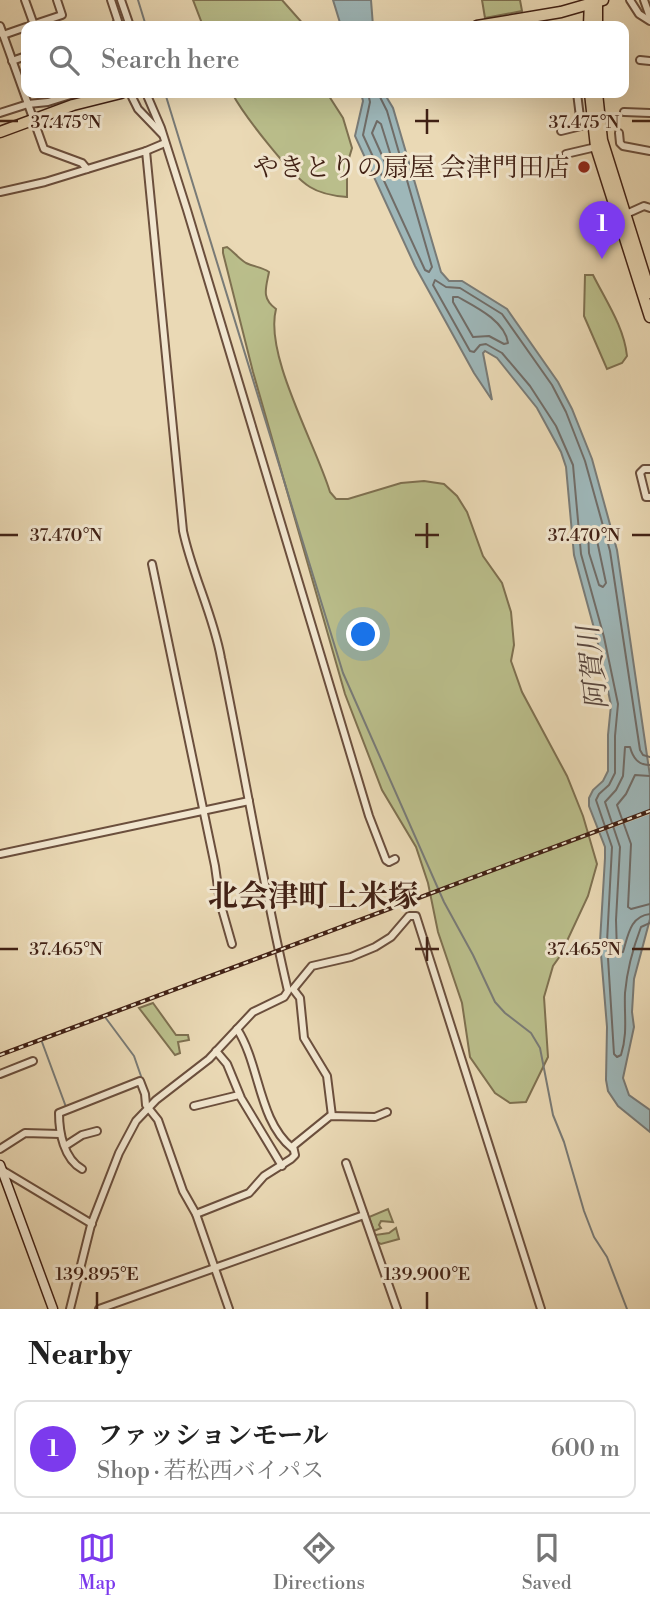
<!DOCTYPE html>
<html lang="en">
<head>
<meta charset="utf-8">
<style>
	:root { --surface:#fff; --page:#f2f2f2; --text:#222; --muted:#767676; --line:#e0e0e0; --accent:#7c3aed }
	body { margin:0; font-family:"Libre Bodoni","Noto Serif JP",serif; background:var(--page); color:var(--text) }
	.you { position:absolute; left:364px; top:635px; width:24px; height:24px; margin:-18px; border:5px solid #fff; border-radius:50%; background:#1a73e8; box-shadow:0 0 0 10px #1a73e833 }
	.badge { display:grid; place-items:center; width:46px; height:46px; border-radius:50%; background:var(--accent); color:#fff; font-size:23px; font-weight:700 }
	.pin { position:absolute; translate:-50% -58px; filter:drop-shadow(0 2px 4px #0008) }
	.pin::after { content:''; position:absolute; top:37px; width:24px; height:21px; background:inherit; clip-path:polygon(0 0,100% 0,50% 100%) }
	.list { margin:0; padding:0; list-style:none }
	h2 { display:flex; justify-content:space-between; align-items:center; height:91px; margin:0; padding:0 28px; font-size:30px }
	h2 small { font-size:23px; font-weight:400; color:var(--muted) }
	.list li { display:grid; grid-template-columns:46px 1fr auto; gap:21px; align-items:center; box-sizing:border-box; height:98px; margin:0 14px 14px; padding:0 14px; border:2px solid var(--line); border-radius:14px }
	.list b { display:block; font-size:26px; white-space:nowrap }
	.list p { margin:0; font-size:23px; white-space:nowrap; color:var(--muted) }
	.list em { font-size:23px; font-style:normal; color:var(--muted) }
	.icon { flex:none; width:38px; height:38px; fill:none; stroke:currentColor; stroke-width:2; stroke-linecap:round; stroke-linejoin:round }
	.map { position:relative; flex:none; width:650px; height:1309px; overflow:hidden }
	.search { position:absolute; background:var(--surface); box-shadow:0 7px 28px #0002; left:21px; right:21px; top:21px; height:77px; display:flex; align-items:center; gap:18px; box-sizing:border-box; padding:0 24px; border-radius:14px; color:var(--muted); font-size:26px }
	.sheet { height:203px; background:var(--surface) }
	nav { display:flex; justify-content:space-around; align-items:center; box-sizing:border-box; height:98px; border-top:2px solid var(--line); background:var(--surface); font-size:19px; color:var(--muted) }
	nav a { display:grid; justify-items:center; gap:4px }
	nav .on { color:var(--accent) }
	.map>svg:first-child { display:block }
	.green { fill:#babe8b; stroke:#7e7050; stroke-width:2 }
	.water { fill:#9eb7b9; stroke:#797b77; stroke-width:2 }
	.pier { fill:#ead9b5 }
	.lines { fill:none; stroke-linecap:round; stroke-linejoin:round }
	.shore { stroke:#706c67; stroke-width:2 }
	.stream { stroke:#797b77; stroke-width:2 }
	.minor-casing { stroke:#6b4f3d; stroke-width:10 }
	.secondary-casing { stroke:#412115; stroke-width:11 }
	.trunk-casing { stroke:#412115; stroke-width:13 }
	.minor { stroke:#f1e6cf; stroke-width:6 }
	.secondary { stroke:#f1e6cf; stroke-width:8 }
	.trunk { stroke:#ead9b5; stroke-width:10 }
	.rail-casing { stroke:#412115; stroke-width:4.5 }
	.rail { stroke:#f1e6cf; stroke-width:2; stroke-dasharray:5; stroke-linecap:butt }
	.ticks { fill:none; stroke:#412115; stroke-width:2.5 }
	.poi-dot { fill:#8f2418; stroke:#f1e6cf; stroke-width:2.5 }
	.labels { text-anchor:middle; stroke-width:6; stroke-linejoin:round; paint-order:stroke }
	.poi-label { font-size:26px; fill:#412115; stroke:#f1e6cf; text-anchor:end }
	.water-label { font-size:28px; font-style:italic; fill:#58463e; stroke:#f1e6cf }
	.quarter-label { font-size:30px; font-weight:bold; fill:#412115; stroke:#f1e6cf }
	.ticks-label { font-size:18px; text-anchor:middle; fill:#412115; stroke:#f1e6cf; stroke-width:6; stroke-linejoin:round; paint-order:stroke }
</style>
</head>
<body>
<div class="map">
<svg width="650" height="1309" viewBox="0 0 650 1309">
	<rect width="100%" height="100%" fill="#ead9b5"/>
	<filter id="stains"><feTurbulence type="fractalNoise" baseFrequency=".00286" numOctaves="4"/><feColorMatrix values="0 0 0 0 .2 0 0 0 0 .09 0 0 0 0 .02 0 0 0 .5 -.17"/></filter>
	<radialGradient id="worn" r=".72"><stop offset=".6" stop-color="#630" stop-opacity="0"/><stop offset="1" stop-color="#630" stop-opacity=".3"/></radialGradient>
	<g class="green">
		<path d="M193,0H282L305,26H203Z"/>
		<path d="M482,0H520L522,11L485,18Z"/>
		<path d="M232,93H327L343,118L352,148L347,165V197C334,196 321,194 310,187C290,175 243,114 232,93Z"/>
		<path d="M227,247C234,252 238,258 246,263C254,267 262,267 269,272C266,288 261,298 276,309C264,355 316,445 330,492L336,499H348L401,483L424,481L444,484L457,496L467,512L483,556L502,583L511,612L514,645L511,661L522,692L567,776L583,816L597,864L588,896L560,956L553,966L544,997L548,1057L526,1102L510,1103L495,1093L470,1057L462,1003L438,932L428,883L416,847L382,790L345,694L253,372L223,253V248Z"/>
		<path d="M585,275H593C606,301 624,327 627,356L622,363L607,369L584,316Z"/>
		<path d="M153,1003L176,1035H188L189,1040L178,1042L180,1053L175,1055L139,1008Z"/>
		<path d="M388,1209L393,1222L381,1221L379,1225L381,1228L374,1231L369,1217Z"/>
		<path d="M396,1228L399,1239L381,1244L376,1241L375,1235L389,1233Z"/>
	</g>
	<g class="water">
		<path d="M333,0H371L373,26H341Z"/>
		<path d="M361,93H384L393,108L441,272L449,281H462L507,309L558,382L572,409L592,459L617,550L650,776V919L634,979L632,1012L634,1027L623,1078L629,1095L650,1110V1132L618,1106L608,1091L606,1080L607,1027L600,942L605,858V847L589,806V798L593,790L603,781L608,771V735L611,705L597,639L574,555L566,467L561,452L537,408L497,358L485,351L483,353L492,400L474,373L415,266L355,136L363,101Z"/>
	</g>
	<path class="pier" d="M650,810V814L596,834L595,831Z"/>
	<g class="lines">
		<g class="shore">
			<path d="M368,93L370,102L363,135L425,270L429,272L432,267L387,111L378,93"/>
			<path d="M377,121L381,124L395,169L393,173L389,171L372,133Z"/>
			<path d="M453,297H458C476,307 505,321 508,343L504,344L489,336L473,337L453,302Z"/>
			<path d="M591,528L595,531L606,583L603,587L599,585L589,553L588,532Z"/>
			<path d="M650,757L643,755L640,750L610,551L585,461L566,412L552,385L502,314L460,288L446,287L435,280L433,285L470,351L474,352L480,345L486,344L502,353L530,386L556,426L573,465L581,554L604,637L618,704L615,736V773L609,785L599,794L596,800L612,847L607,942L614,1054L617,1057L621,1055C628,1032 624,1016 625,993C627,970 633,948 641,927L650,923"/>
			<path d="M650,765C638,765 633,758 630,747H625L623,776L616,790L605,802L620,847L616,920L617,953L623,952C628,936 630,916 650,914"/>
			<path d="M650,776L635,775L626,794L617,805L631,844L628,907L631,909L650,904"/>
		</g>
		<g class="stream">
			<path d="M138,0L146,26"/>
			<path d="M165,93L343,673L444,902L473,955L495,1002L505,1013L531,1033L540,1048L553,1115L564,1142L584,1211L594,1237L607,1257L627,1309"/>
			<path d="M105,1017L134,1056L142,1079"/>
			<path d="M42,1042L66,1107"/>
		</g>
		<defs>
			<g id="minor">
				<path d="M25,0L34,25"/>
				<path d="M111,0L118,21L114,26"/>
				<path d="M121,0L130,26"/>
				<path d="M630,0L639,14L650,21"/>
				<path d="M644,0L650,17"/>
				<path d="M0,26L28,104L48,102L77,93"/>
				<path d="M29,26L62,15L57,0"/>
				<path d="M3,35L26,27"/>
				<path d="M640,60L650,61"/>
				<path d="M12,61L26,56"/>
				<path d="M146,93L161,128L187,210L369,816L386,860L389,862L395,859"/>
				<path d="M577,93L580,117L586,124H592"/>
				<path d="M132,97L138,109L162,134"/>
				<path d="M624,112L650,113"/>
				<path d="M0,113L28,104L44,149L82,163L87,169"/>
				<path d="M561,131L581,126L584,123"/>
				<path d="M619,133L620,143L623,146L650,151"/>
				<path d="M146,151L165,143"/>
				<path d="M566,154L596,147"/>
				<path d="M0,192L45,182L146,151L183,531C192,574 213,614 221,658C244,769 262,881 288,991L284,997L253,1012L209,1059L156,1100L136,1121L119,1153L91,1225L70,1309"/>
				<path d="M624,215L644,206L650,208"/>
				<path d="M650,469H644L640,473L646,497H650"/>
				<path d="M152,564L215,866L220,902L232,944"/>
				<path d="M0,854L249,801"/>
				<path d="M294,988L312,966L351,957L375,947L391,937L409,916H416L541,1309"/>
				<path d="M293,989L300,998L304,1038L327,1076L332,1116"/>
				<path d="M237,1029C260,1064 258,1120 292,1148"/>
				<path d="M216,1051L227,1064L241,1098L282,1166"/>
				<path d="M0,1074L33,1061"/>
				<path d="M194,1106L239,1095"/>
				<path d="M65,1146L82,1135L97,1131"/>
				<path d="M0,1149L25,1133L60,1134"/>
				<path d="M346,1163L397,1309"/>
				<path d="M82,1169C64,1159 59,1133 59,1113L140,1081L145,1094L146,1105L158,1120L183,1191L196,1214L229,1309"/>
				<path d="M2,1170L92,1224"/>
				<path d="M196,1214L249,1193L264,1176L291,1159L295,1155L293,1146L330,1116L375,1117L387,1112"/>
				<path d="M99,1309L364,1215"/>
			</g>
			<path id="secondary" d="M0,1165L53,1309"/>
			<g id="trunk">
				<path d="M477,26L561,12L603,0"/>
				<path d="M589,26L590,0"/>
				<path d="M597,26V0"/>
				<path d="M590,93L596,147L650,317"/>
				<path d="M597,93L602,140L650,293"/>
				<path d="M0,132L73,105L121,93"/>
			</g>
		</defs>
		<use href="#minor" class="minor-casing"/>
		<use href="#secondary" class="secondary-casing"/>
		<use href="#trunk" class="trunk-casing"/>
		<use href="#minor" class="minor"/>
		<use href="#secondary" class="secondary"/>
		<use href="#trunk" class="trunk"/>
		<defs>
			<path id="rail" d="M0,1055L650,811"/>
		</defs>
		<use href="#rail" class="rail-casing"/>
		<use href="#rail" class="rail"/>
	</g>
	<path class="ticks" d="M427,109V134M0,121H18M415,121H439M632,121H650M427,523V548M0,535H18M415,535H439M632,535H650M427,937V961M0,949H18M415,949H439M632,949H650M97,1292V1309M427,1292V1309"/>
	<circle class="poi-dot" cx="584" cy="167" r="7"/>
	<g class="labels">
		<g class="poi-label">
			<text x="570" y="176">やきとりの扇屋 会津門田店</text>
		</g>
		<g class="water-label">
			<text transform="translate(592 668) rotate(-97)" y="10">阿賀川</text>
		</g>
		<g class="quarter-label">
			<text x="313" y="906">北会津町上米塚</text>
		</g>
	</g>
	<g class="ticks-label">
		<text x="66" y="128">37.475°N</text>
		<text x="584" y="128">37.475°N</text>
		<text x="66" y="541">37.470°N</text>
		<text x="584" y="541">37.470°N</text>
		<text x="66" y="955">37.465°N</text>
		<text x="584" y="955">37.465°N</text>
		<text x="97" y="1280">139.895°E</text>
		<text x="427" y="1280">139.900°E</text>
	</g>
	<rect width="100%" height="100%" filter="url(#stains)"/>
	<rect width="100%" height="100%" fill="url(#worn)"/>
</svg>
<div class="you"></div>
<div class="pin badge" style="left:602px;top:259px">1</div>
<div class="search"><svg class="icon" aria-label="search" viewBox="0 0 24 24"><circle cx="10" cy="10" r="6"/><path d="M15 15l6 6"/></svg>Search here</div>
</div>
<section class="sheet">
<h2>Nearby<small></small></h2>
<ul class="list">
<li><span class="badge">1</span><div><b>ファッションモール</b><p>Shop · 若松西バイパス</p></div><em>600 m</em></li>
</ul>
</section>
<nav>
<a class="on"><svg class="icon" aria-label="map" viewBox="0 0 24 24"><path d="M3 6l6-2 6 2 6-2v14l-6 2-6-2-6 2zM9 4v14M15 6v14"/></svg>Map</a>
<a><svg class="icon" aria-label="directions" viewBox="0 0 24 24"><path d="M12 3l9 9-9 9-9-9zM9 14v-3h6M13 9l2 2-2 2"/></svg>Directions</a>
<a><svg class="icon" aria-label="saved" viewBox="0 0 24 24"><path d="M7 4h10v16l-5-4-5 4z"/></svg>Saved</a>
</nav>
</body>
</html>
